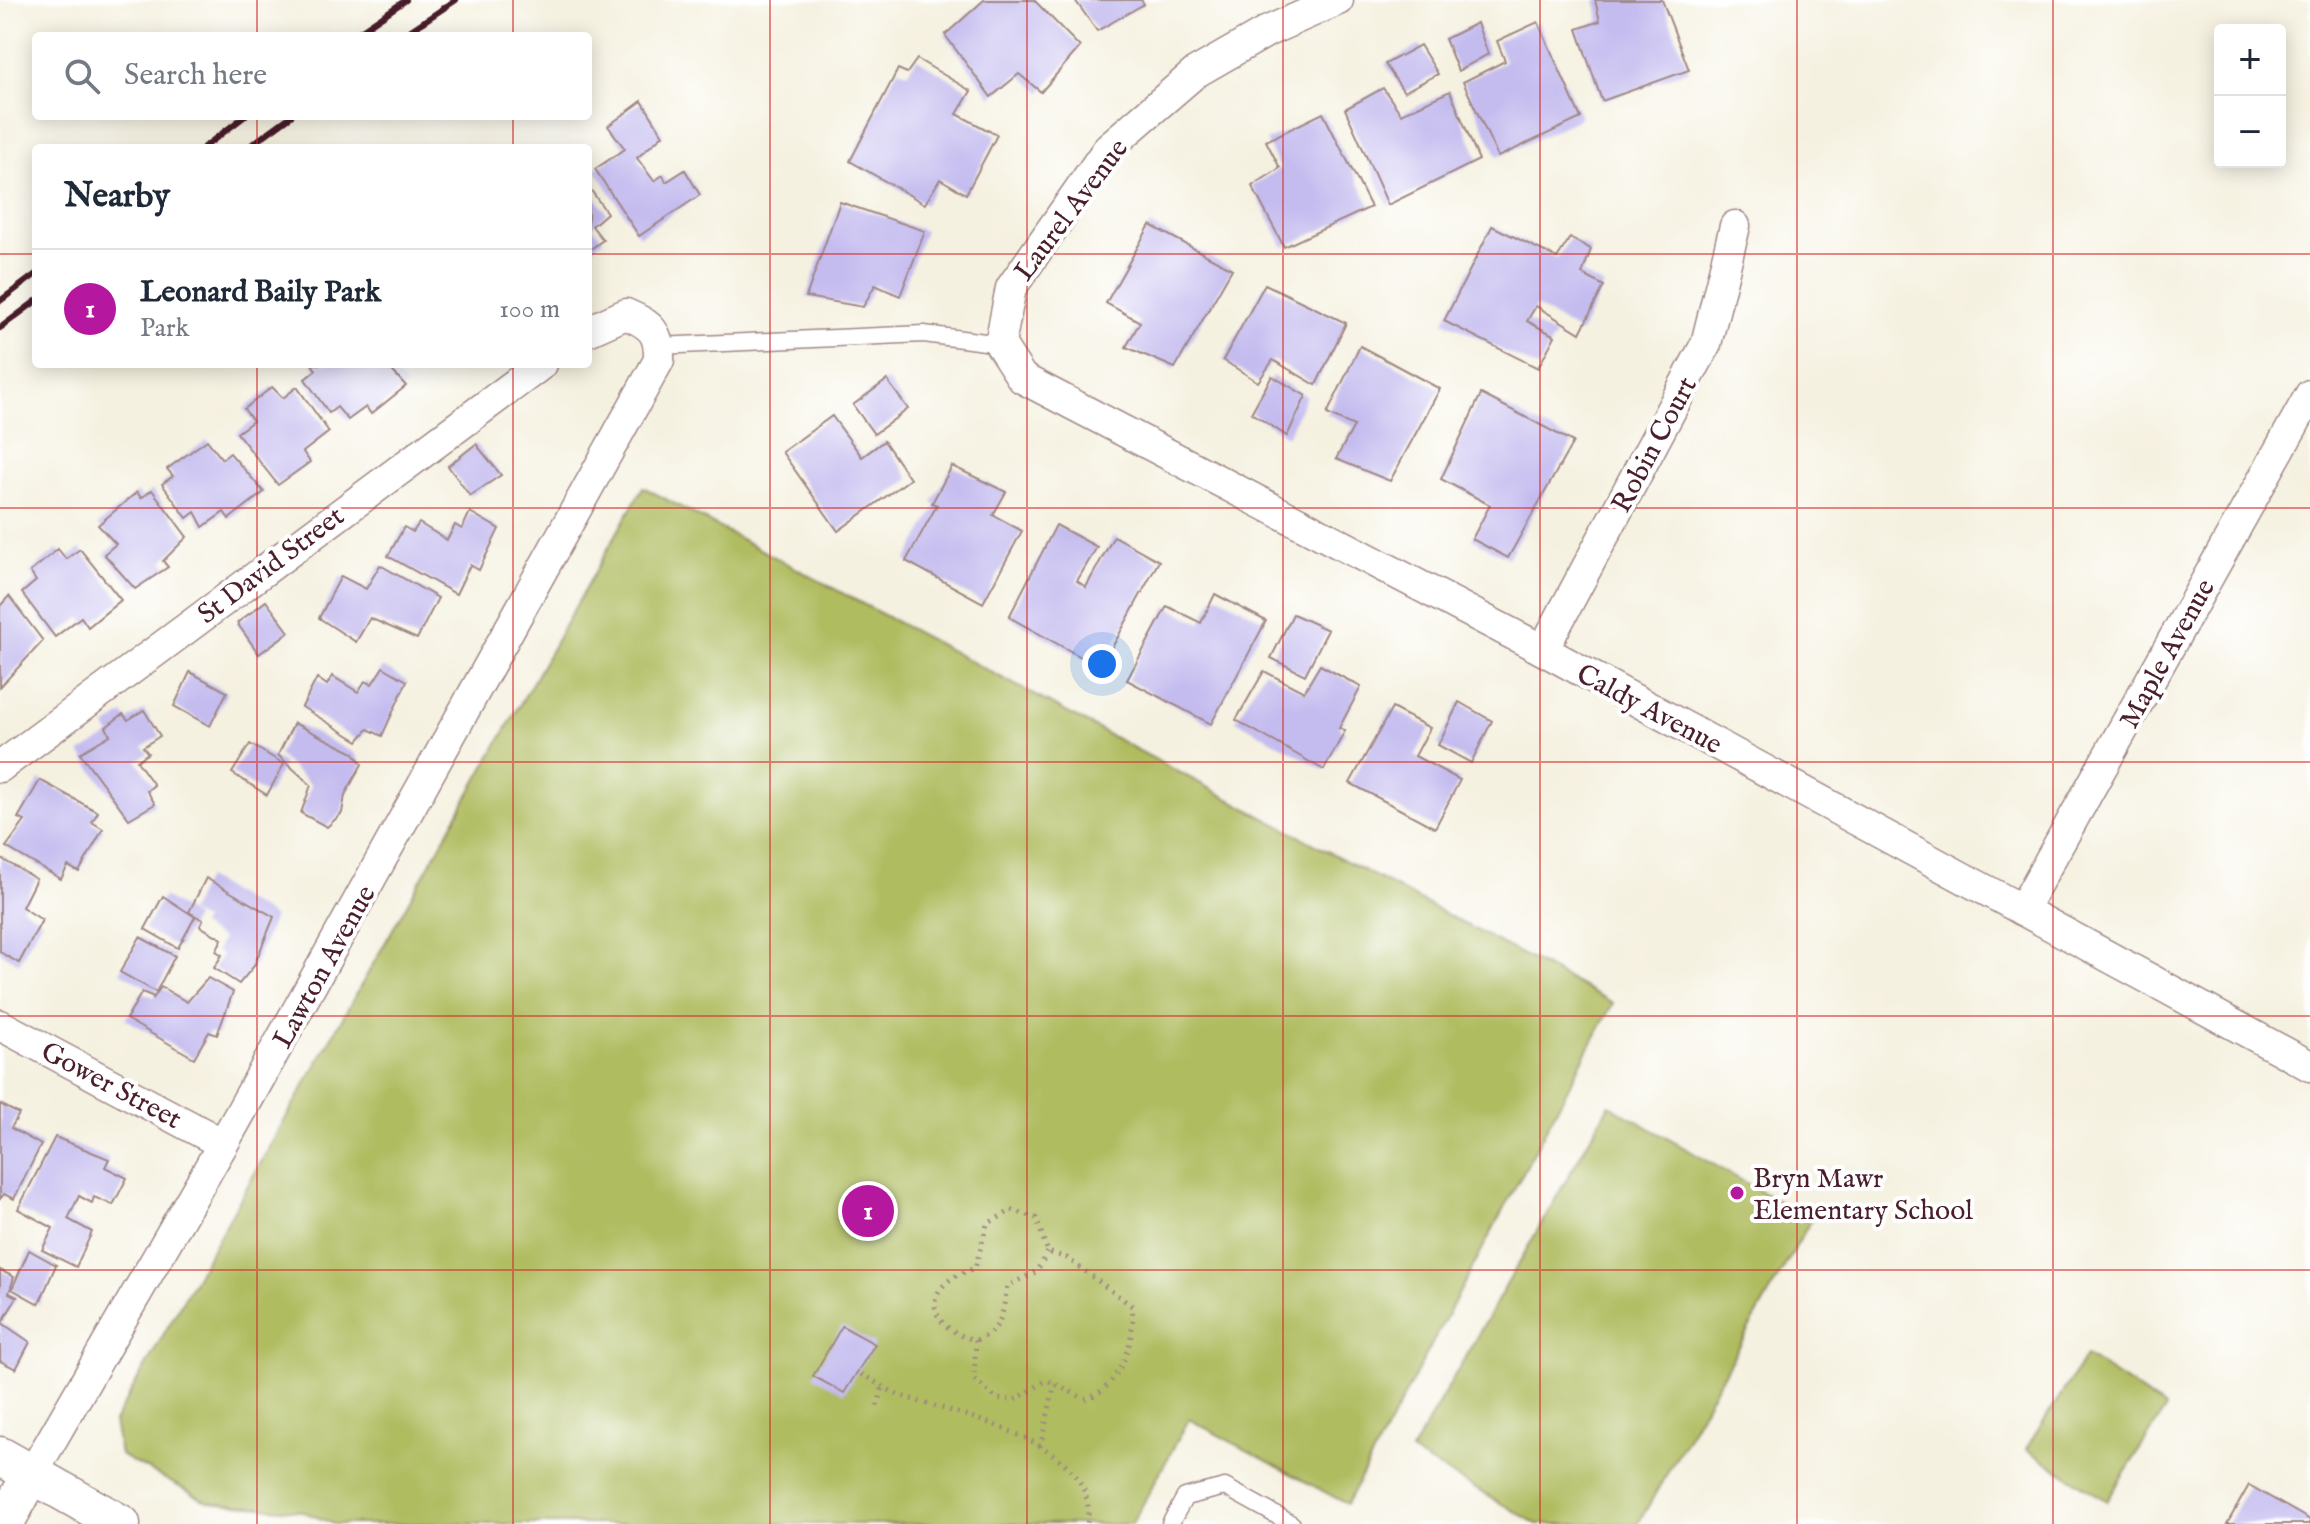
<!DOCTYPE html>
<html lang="en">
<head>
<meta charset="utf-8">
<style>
	:root { --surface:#fff; --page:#f2f2f3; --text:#1f2937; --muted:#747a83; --line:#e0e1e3; --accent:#b5179e }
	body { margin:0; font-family:"IM FELL English",serif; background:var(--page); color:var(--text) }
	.controls { position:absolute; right:24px; top:24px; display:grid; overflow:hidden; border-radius:8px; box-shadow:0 4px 20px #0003 }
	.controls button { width:72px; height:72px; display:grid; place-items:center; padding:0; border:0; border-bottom:2px solid var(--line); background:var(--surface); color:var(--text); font:40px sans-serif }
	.you { position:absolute; left:1102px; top:664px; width:28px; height:28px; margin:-20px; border:6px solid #fff; border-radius:50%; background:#1a73e8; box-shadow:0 0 0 12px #1a73e833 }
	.badge { display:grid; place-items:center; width:52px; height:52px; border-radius:50%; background:var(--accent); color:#fff; font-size:26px; font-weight:700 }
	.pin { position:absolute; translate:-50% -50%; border:4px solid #fff; box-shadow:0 2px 8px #0006 }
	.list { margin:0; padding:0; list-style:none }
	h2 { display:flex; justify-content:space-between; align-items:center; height:104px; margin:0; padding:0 32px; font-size:34px }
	h2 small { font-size:26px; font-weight:400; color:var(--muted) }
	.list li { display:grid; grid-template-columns:52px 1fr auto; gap:24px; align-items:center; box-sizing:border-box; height:120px; padding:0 32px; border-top:2px solid var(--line) }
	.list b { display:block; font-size:30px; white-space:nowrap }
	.list p { margin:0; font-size:26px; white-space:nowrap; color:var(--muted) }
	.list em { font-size:26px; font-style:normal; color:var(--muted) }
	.icon { flex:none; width:44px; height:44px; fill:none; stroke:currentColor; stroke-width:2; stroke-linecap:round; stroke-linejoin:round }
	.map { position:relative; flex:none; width:2310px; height:1524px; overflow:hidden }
	.search { position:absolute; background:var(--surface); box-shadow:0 4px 20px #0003; left:32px; top:32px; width:560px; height:88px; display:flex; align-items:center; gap:20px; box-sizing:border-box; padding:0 28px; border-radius:8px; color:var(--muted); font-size:30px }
	.panel { position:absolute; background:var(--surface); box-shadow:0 4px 20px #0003; left:32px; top:144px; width:560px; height:224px; border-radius:8px }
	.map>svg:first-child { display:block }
	.green { fill:#afbc5e; stroke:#7c6e44; stroke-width:2 }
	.building { fill:#c4bcef }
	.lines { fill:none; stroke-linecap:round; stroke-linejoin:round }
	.service-casing { stroke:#a08886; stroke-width:19 }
	.minor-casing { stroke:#a08886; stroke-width:33 }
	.tertiary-casing { stroke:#a08886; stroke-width:41 }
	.path { stroke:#a08886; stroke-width:5; stroke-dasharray:2 6; stroke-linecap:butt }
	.service { stroke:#fff; stroke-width:16 }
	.minor { stroke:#fff; stroke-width:30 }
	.tertiary { stroke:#fff; stroke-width:38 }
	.rail { stroke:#4a1f2b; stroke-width:6 }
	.grid { fill:none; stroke:#d62828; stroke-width:2; stroke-opacity:0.55 }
	.poi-dot { fill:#b5179e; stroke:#fff; stroke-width:3 }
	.labels { text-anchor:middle; stroke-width:8; stroke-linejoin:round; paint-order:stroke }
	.street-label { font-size:28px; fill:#4a1f2b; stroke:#fff }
	.poi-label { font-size:28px; fill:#4a1f2b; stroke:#fff; text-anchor:start }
</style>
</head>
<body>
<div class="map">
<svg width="2310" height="1524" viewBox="0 0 2310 1524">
	<rect width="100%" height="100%" fill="#fff"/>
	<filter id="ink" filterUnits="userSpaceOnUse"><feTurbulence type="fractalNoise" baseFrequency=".0125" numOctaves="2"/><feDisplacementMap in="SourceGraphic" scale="16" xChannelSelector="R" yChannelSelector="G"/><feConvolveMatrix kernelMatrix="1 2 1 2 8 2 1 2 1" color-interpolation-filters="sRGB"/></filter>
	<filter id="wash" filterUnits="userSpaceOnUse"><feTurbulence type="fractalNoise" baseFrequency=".006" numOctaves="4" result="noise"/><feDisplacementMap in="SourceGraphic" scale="32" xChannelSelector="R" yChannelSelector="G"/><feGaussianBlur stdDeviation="1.8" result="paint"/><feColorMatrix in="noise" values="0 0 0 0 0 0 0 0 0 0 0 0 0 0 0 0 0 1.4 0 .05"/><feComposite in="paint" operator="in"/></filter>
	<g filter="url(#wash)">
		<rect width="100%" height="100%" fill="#f5f1e0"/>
		<g class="green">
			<path d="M643,487L1613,1003L1347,1504L1189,1419L1132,1524H334L301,1511L208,1502L120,1455L114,1422Z"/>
			<path d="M1609,1105L1811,1220L1638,1524H1537L1411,1452Z"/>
			<path d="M2086,1356L2166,1408L2107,1501L2026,1449Z"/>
		</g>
		<g id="blocks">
			<g class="building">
				<path d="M984,0H1034L1080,47L1041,92L1019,74L991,97L945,35Z"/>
				<path d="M1075,0H1141L1144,4L1097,31Z"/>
				<path d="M1595,0H1662L1689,70L1602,101L1577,29L1600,21Z"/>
				<path d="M1538,22L1581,118L1498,157L1463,82L1505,61L1497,41Z"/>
				<path d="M1477,23L1488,54L1458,71L1445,39Z"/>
				<path d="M1420,45L1438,74L1404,92L1385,64Z"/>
				<path d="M917,59L971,91L957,114L997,135L966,194L940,179L925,204L850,161L898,69L907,73Z"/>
				<path d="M1383,88L1401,114L1450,91L1479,160L1388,205L1345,109Z"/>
				<path d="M642,101L663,135L637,158L654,181L663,175L666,182L685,170L700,195L639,236L595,169L625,149L608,126Z"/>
				<path d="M1323,113L1371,207L1284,247L1252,186L1280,168L1266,141Z"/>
				<path d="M588,186L607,213L592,226L603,240L588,251Z"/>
				<path d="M840,202L925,231L900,296L875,285L863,307L806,297Z"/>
				<path d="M1150,225L1232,269L1175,368L1126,347L1140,322L1106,303Z"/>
				<path d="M1492,226L1557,258L1570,238L1591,249L1582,274L1604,286L1580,333L1536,306L1527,321L1555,336L1538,368L1444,321Z"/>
				<path d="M1265,284L1346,323L1316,385L1273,360L1258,382L1223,360Z"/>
				<path d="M1360,346L1440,389L1390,481L1336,459L1354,426L1327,414Z"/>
				<path d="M312,364H386L406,386L371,414L366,407L348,420L337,407L329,413L305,379L316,370Z"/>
				<path d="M1272,376L1306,396L1287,436L1251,413Z"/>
				<path d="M887,380L908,409L874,434L853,405Z"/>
				<path d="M272,387L283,398L297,387L329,432L303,452L310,462L278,485L237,433L253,421L244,409Z"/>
				<path d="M1481,394L1573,442L1508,558L1472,539L1490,505L1441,479Z"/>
				<path d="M832,416L862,457L884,441L910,479L838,531L782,452Z"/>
				<path d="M207,440L222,459L230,453L264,492L229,519L224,512L203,527L195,512L187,518L162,484L173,476L167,469Z"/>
				<path d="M476,444L501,475L470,496L448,466Z"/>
				<path d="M952,466L1006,492L993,515L1022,531L983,603L906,561L937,505L932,503Z"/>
				<path d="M152,490L187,537L163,561L168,567L135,589L104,554L116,544L98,525L137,492L141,498Z"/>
				<path d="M470,512L499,529L479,570L470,565L456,594L388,556L404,527L413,532L419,523L447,540L455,525L462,529Z"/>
				<path d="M1056,525L1097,547L1077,581L1086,587L1114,536L1159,561L1101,668L1009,617Z"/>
				<path d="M58,549L66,559L80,549L121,600L88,627L81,617L55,637L22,593L36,581L30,572Z"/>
				<path d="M380,565L438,598L417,639L370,618L356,642L319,618L341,576L366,589Z"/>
				<path d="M1215,594L1266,621L1211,724L1127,680L1167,606L1201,623Z"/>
				<path d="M9,596L43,641L0,687V606Z"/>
				<path d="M266,601L289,632L259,654L237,623Z"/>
				<path d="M1293,614L1328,630L1305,675L1271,658Z"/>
				<path d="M1320,665L1361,687L1339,728L1345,731L1324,770L1236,720L1264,671L1304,692Z"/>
				<path d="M383,667L407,681L382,736L368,729L358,741L302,707L317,678L327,685L332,676L358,692L365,681L372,684Z"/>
				<path d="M190,672L227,692L210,726L174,706Z"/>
				<path d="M1459,702L1492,721L1471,763L1438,745Z"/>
				<path d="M1392,708L1430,728L1415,756L1460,780L1435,828L1350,783Z"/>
				<path d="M144,710L160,736L143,747L148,753L137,761L154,785L147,791L155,804L129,819L80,753L110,735L106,727L123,714L128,720Z"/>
				<path d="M294,723L354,753L362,764L345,795L342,813L327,827L301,813L311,785L278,755Z"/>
				<path d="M250,744L284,764L267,795L232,773Z"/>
				<path d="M40,780L98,812L92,822L103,829L79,872L68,866L61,879L6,847L25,821L18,818Z"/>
				<path d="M0,858L36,879L22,907L42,920L19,963L0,952Z"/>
				<path d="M206,878L274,917L254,966L239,984L214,968L222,955L216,951L222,939L200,926L203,920L189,912Z"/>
				<path d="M163,896L195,917L178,948L145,929Z"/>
				<path d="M140,937L175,956L156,992L120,972Z"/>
				<path d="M208,978L233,992L217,1035L209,1032L194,1058L126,1019L142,992L154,997L152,1000L161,987L187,1002Z"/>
				<path d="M0,1104L19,1114L11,1128L41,1145L14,1199L4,1194L0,1199Z"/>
				<path d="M55,1137L109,1159L105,1167L127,1178L113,1205L94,1197L92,1203L79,1196L68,1219L92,1232L76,1267L42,1250L53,1228L18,1209Z"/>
				<path d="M29,1250L56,1265L39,1304L12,1289Z"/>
				<path d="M0,1270L14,1277L9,1293L17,1297L2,1323L30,1342L16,1369L0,1361Z"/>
				<path d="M842,1326L875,1344L844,1393L813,1376Z"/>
				<path d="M2249,1485L2310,1520V1524H2227Z"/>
			</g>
		</g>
	</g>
	<g filter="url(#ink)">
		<use href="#blocks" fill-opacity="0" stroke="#a08886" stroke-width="2"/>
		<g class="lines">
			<defs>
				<g id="service">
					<path d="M659,346L924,334L1000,344"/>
					<path d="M1170,1524L1185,1497L1225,1487L1292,1524"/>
				</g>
				<g id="minor">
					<path d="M1338,0L1268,31L1195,73L1109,147L1011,288L1000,344L1022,378L1543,650L2310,1066"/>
					<path d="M1543,650L1706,344L1735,226"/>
					<path d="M0,767L542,364"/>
					<path d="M2022,910L2310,395"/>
					<path d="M0,1025L223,1144"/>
					<path d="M32,1474L223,1144L659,360C660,332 651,325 626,314L588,331"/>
				</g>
				<g id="tertiary">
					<path d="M0,1456L121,1524"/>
					<path d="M4,1524L32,1474"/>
				</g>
			</defs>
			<use href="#service" class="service-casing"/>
			<use href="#minor" class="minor-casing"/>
			<use href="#tertiary" class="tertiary-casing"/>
			<g class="path">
				<path d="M1012,1210L1036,1218L1048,1252L1067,1258L1132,1306C1136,1340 1120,1389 1085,1399L1047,1380L1015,1400L997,1399L974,1379L976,1340C949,1335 918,1309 946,1283C954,1275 965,1272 975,1268L987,1224Z"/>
				<path d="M976,1340C1003,1332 1003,1310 1007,1286L1036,1272L1048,1252"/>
				<path d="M861,1374C877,1383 893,1394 911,1399C967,1417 1102,1444 1087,1524"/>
				<path d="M877,1406L883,1386"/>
				<path d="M1040,1447L1055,1384"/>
			</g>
			<use href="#service" class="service"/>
			<use href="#minor" class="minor"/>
			<use href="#tertiary" class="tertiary"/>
			<g class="rail">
				<path d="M353,36L406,0"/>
				<path d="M402,36L456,0"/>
				<path d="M203,148L245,116"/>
				<path d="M247,148L291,116"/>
				<path d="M0,301L36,274"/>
				<path d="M0,328L36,301"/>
			</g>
		</g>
	</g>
	<path class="grid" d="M257,0V36M513,0V36M770,0V1524M1027,0V1524M1283,0V1524M1540,0V1524M1797,0V1524M2053,0V1524M257,116V148M513,116V148M0,254H36M588,254H2310M257,364V1524M513,364V1524M0,508H2310M0,762H2310M0,1016H2310M0,1270H2310"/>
	<circle class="poi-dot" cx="1737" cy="1193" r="8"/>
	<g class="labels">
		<g class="street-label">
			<text transform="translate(1070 209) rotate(-53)" y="10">Laurel Avenue</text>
			<text transform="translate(1653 444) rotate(-62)" y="10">Robin Court</text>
			<text transform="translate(270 564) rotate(-37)" y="10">St David Street</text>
			<text transform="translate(2166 653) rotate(-61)" y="10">Maple Avenue</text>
			<text transform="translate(1650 708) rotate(28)" y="10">Caldy Avenue</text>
			<text transform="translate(323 966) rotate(-61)" y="10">Lawton Avenue</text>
			<text transform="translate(112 1084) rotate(28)" y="10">Gower Street</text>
		</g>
		<g class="poi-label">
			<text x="1753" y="1187">Bryn Mawr<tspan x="1753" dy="32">Elementary School</tspan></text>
		</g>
	</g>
</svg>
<div class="controls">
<button>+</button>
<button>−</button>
</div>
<div class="you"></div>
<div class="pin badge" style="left:868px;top:1211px">1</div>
<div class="search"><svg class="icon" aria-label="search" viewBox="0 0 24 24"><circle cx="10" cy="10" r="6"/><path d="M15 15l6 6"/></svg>Search here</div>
<section class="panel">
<h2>Nearby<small></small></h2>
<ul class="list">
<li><span class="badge">1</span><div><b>Leonard Baily Park</b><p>Park</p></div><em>100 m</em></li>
</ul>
</section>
</div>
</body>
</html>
